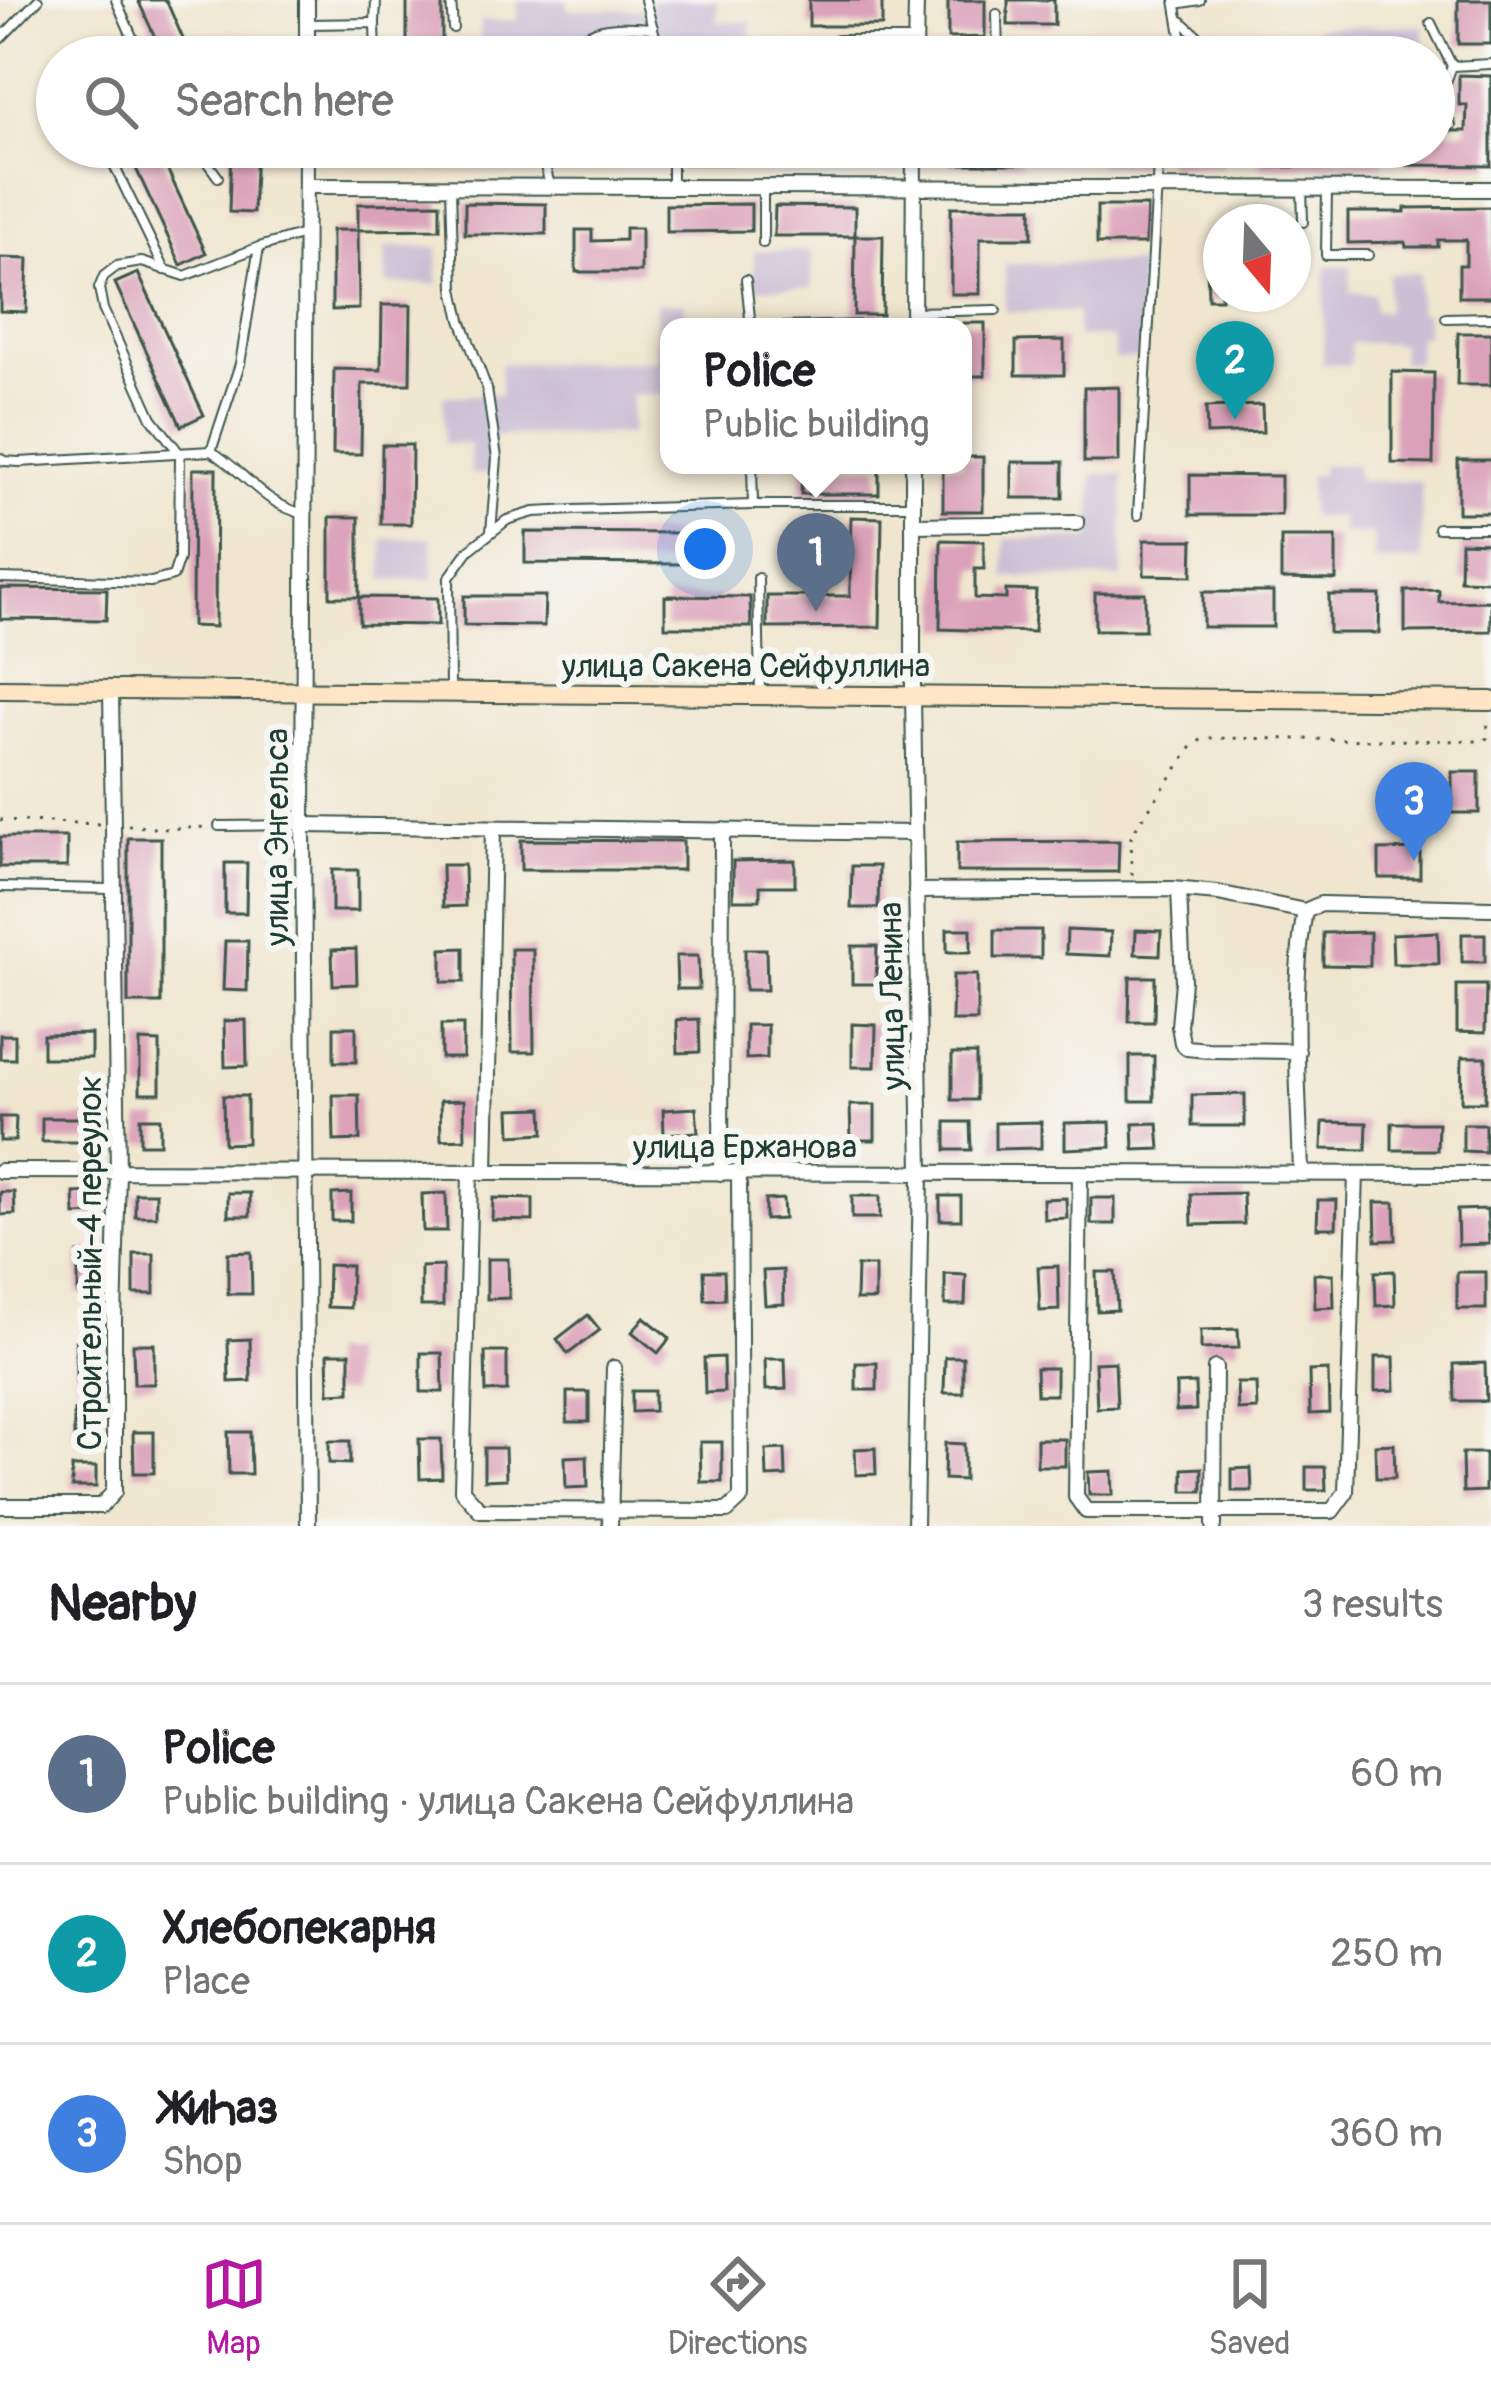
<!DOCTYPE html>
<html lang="en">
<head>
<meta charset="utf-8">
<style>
	:root { --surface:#fff; --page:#f2f2f2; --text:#202124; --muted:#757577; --line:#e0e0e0; --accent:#b5179e }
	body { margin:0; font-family:Pangolin,sans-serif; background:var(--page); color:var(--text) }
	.compass { position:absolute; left:1203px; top:204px; width:108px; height:108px; border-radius:50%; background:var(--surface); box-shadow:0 3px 9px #0004; rotate:161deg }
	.you { position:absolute; left:705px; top:549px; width:42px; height:42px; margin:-30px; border:9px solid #fff; border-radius:50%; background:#1a73e8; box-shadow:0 0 0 18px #1a73e833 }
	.badge { display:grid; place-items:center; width:78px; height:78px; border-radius:50%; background:var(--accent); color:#fff; font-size:39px; font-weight:700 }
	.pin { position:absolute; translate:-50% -99px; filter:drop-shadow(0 3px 6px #0008) }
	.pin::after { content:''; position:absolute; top:63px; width:42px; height:36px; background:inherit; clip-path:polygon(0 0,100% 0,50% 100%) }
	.popup { position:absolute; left:660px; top:318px; width:312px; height:156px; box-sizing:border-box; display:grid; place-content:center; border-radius:24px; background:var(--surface); filter:drop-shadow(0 3px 9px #0005); font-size:39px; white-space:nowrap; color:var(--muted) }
	.popup b { font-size:45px; color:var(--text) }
	.popup::after { content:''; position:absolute; left:50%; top:100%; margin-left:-24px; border:24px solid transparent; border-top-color:var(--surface) }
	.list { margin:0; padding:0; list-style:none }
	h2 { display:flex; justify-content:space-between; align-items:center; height:156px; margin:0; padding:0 48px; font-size:51px }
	h2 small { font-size:39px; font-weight:400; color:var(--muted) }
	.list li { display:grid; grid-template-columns:78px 1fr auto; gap:36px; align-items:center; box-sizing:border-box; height:180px; padding:0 48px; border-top:3px solid var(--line) }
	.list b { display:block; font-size:45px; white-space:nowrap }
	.list p { margin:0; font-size:39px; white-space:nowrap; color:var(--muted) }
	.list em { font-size:39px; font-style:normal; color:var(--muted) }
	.icon { flex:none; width:66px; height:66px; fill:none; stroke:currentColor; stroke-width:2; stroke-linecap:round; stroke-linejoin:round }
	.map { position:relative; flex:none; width:1491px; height:1526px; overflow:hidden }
	.search { position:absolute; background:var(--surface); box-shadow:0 3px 9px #0004; left:36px; right:36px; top:36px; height:132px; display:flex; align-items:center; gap:30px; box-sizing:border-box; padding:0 42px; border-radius:66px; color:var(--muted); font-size:45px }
	.sheet { height:696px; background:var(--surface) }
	nav { display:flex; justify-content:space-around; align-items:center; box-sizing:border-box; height:168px; border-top:3px solid var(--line); background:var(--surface); font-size:33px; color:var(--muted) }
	nav a { display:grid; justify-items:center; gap:6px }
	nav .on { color:var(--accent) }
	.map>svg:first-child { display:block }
	.industrial { fill:#cbbfd5 }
	.building { fill:#dba1b9 }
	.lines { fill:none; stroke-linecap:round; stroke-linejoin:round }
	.lane-casing { stroke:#3e564b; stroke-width:12 }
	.street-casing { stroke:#3e564b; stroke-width:18 }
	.secondary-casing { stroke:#3e564b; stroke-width:22 }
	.path { stroke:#3e564b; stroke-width:3; stroke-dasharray:3 9; stroke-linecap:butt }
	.lane { stroke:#fff; stroke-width:8 }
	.street { stroke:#fff; stroke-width:14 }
	.secondary { stroke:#fde5c5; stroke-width:18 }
	.labels { text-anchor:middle; stroke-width:12; stroke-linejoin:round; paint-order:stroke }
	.street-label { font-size:33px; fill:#1f3d34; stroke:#f6f6f2 }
</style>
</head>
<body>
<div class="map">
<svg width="1491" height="1526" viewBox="0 0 1491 1526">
	<rect width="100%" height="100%" fill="#f6f6f2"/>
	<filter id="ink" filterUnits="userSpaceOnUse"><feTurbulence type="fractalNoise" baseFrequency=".00833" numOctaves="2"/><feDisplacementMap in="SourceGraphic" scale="24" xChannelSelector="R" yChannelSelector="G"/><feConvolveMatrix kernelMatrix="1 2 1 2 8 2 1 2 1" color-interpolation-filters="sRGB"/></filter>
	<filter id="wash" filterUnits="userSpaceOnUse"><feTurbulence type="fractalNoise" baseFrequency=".004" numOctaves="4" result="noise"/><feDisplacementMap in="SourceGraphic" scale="48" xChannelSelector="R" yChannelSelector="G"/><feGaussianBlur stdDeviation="2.7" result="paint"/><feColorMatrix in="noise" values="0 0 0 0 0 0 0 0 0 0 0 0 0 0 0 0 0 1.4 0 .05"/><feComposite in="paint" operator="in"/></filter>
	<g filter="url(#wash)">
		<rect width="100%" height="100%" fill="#f0e6cf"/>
		<g class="industrial">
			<path d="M518,0H567L568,10L651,9V0H717V22L751,21V57H480V21H517Z"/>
			<path d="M1424,26V57H1317V27Z"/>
			<path d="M1171,32L1172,57H1065L1064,37Z"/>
			<rect x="386" y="247" width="52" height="37"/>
			<rect x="754" y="251" width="58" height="37"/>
			<path d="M1140,263V359H1114L1113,337H1077V312H1005V264Z"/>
			<path d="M1325,266L1351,267L1350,293L1374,294V311H1387L1388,273H1419L1418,312L1426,313V336H1418L1417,362H1401V344L1351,343L1350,365L1323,364Z"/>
			<path d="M656,303H685V327H669V394L631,395V434L493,436V474H471L470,444H444L443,396L501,395L500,364L657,361Z"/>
			<path d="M1356,464L1357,481H1421L1422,561L1374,562L1373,534H1342L1341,517H1310L1309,475H1321V465Z"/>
			<path d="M1093,474H1123L1122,578L1005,577V539H1092Z"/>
			<path d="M432,538L433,579H383V539Z"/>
		</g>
		<g id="blocks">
			<g class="building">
				<path d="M138,0H166L191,57H164Z"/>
				<rect x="407" y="0" width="35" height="57"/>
				<rect x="809" y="0" width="73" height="26"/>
				<path d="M948,0H985V37L948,38Z"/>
				<rect x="1008" y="0" width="46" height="25"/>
				<rect x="1458" y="0" width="33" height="44"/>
				<path d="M1459,75L1491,76V166L1407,165V147H1434V131H1466L1467,105H1459Z"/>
				<path d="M126,147H157L206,253L181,265Z"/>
				<path d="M329,147H405V159H330Z"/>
				<path d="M439,147H527V161L439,160Z"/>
				<rect x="570" y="147" width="80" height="11"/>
				<rect x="685" y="147" width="86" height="17"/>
				<rect x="809" y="147" width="71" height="14"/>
				<rect x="950" y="147" width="72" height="17"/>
				<path d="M1098,147H1151L1150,165H1098Z"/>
				<path d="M1167,147H1223V166L1166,165Z"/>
				<path d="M1259,147H1384L1383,166L1259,167Z"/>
				<path d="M231,148L256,149L253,213L229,212Z"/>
				<path d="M440,203V229L358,230V204Z"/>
				<path d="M465,203L546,204V234H465Z"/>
				<path d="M751,204V231L666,232V205Z"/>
				<path d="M775,206L855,207V236H774Z"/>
				<path d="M1097,206H1147L1145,244H1097Z"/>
				<path d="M951,207H1032V238H980V294H951Z"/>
				<path d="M1491,207V297H1459V265H1466V240H1438V247H1406L1405,242L1348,243V212H1405V208Z"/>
				<path d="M625,228H641V272H576V230H592V241L625,240Z"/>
				<path d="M332,230H358L359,309L332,310Z"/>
				<path d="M855,236H883L882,315H854Z"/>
				<path d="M0,258L28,259L26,312L0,311Z"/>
				<path d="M1207,263H1221V299H1208Z"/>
				<path d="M138,273L204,415L181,426L115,283Z"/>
				<path d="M382,305H411L410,384H362L361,454H333L334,369L381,370Z"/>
				<rect x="963" y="323" width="22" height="53"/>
				<path d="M1458,333H1491V385H1457Z"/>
				<path d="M1064,340V375H1016V341Z"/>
				<path d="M1392,372L1434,373L1433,464L1392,463Z"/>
				<path d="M1119,387V462H1084V388Z"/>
				<path d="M1262,405L1263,432L1207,434L1206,407Z"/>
				<path d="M382,445H412L411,524H381Z"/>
				<path d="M963,457H983V511H943V465H963Z"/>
				<rect x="1458" y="460" width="33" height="53"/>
				<rect x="1012" y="462" width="51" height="36"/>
				<path d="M802,465L879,466V494H801Z"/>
				<path d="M193,469H216L215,627L192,626Z"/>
				<path d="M1190,475L1281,476V515H1190Z"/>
				<rect x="330" y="517" width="29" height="80"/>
				<path d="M851,517L882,518L880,627L767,628V596H850Z"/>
				<path d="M525,532L681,533V564L525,563Z"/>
				<path d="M1281,537H1336V580L1281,579Z"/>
				<path d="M941,540L984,541V569H975V598L1006,599V590L1036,591L1034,632L940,629Z"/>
				<path d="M1144,540H1193L1192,576L1144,575Z"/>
				<path d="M1461,542L1491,543V581L1460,580Z"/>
				<path d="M0,588L107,589L106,620L0,619Z"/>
				<path d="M1439,590V602L1491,601V631L1405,632V591Z"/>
				<rect x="1203" y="592" width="70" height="35"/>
				<rect x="1095" y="593" width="50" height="37"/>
				<path d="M1329,595H1380L1379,633H1329Z"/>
				<path d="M464,596H545L544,626L464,625Z"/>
				<path d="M665,596L750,597L751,627H665Z"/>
				<path d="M359,597L438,598V625L359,624Z"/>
				<rect x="1452" y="772" width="27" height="41"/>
				<rect x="0" y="837" width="67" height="30"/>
				<rect x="128" y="838" width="33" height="165"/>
				<path d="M521,840L683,841V870H521Z"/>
				<path d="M1119,841L1118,872H957V842Z"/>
				<path d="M1420,849V878H1379V850Z"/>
				<path d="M795,860V886H760V900H733V861Z"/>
				<path d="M225,863H247L246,913H225Z"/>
				<path d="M442,865H464L465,906L443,907Z"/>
				<path d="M852,866H879L878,908H851Z"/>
				<rect x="332" y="870" width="26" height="41"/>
				<rect x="947" y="929" width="24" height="23"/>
				<rect x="995" y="930" width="46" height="28"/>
				<path d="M1067,930L1111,932L1110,956L1066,954Z"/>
				<path d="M1136,930L1161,931L1160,955L1135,954Z"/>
				<path d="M1370,932V966L1323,965V933Z"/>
				<path d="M1438,932L1439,964H1393L1392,934Z"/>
				<rect x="1462" y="934" width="23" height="28"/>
				<path d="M225,941H248L247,991L223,990Z"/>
				<path d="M852,946H877L876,984H852Z"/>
				<path d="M464,948V982H442V949Z"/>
				<path d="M356,949L357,984L333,985L332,950Z"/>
				<path d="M511,949H533L534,1052H512Z"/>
				<path d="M745,949H766L767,990H745Z"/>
				<path d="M676,956H698L699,989H677Z"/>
				<path d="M953,975H977V1021H952Z"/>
				<path d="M1130,977H1155L1154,1022H1129Z"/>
				<path d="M1457,985H1486L1485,1033L1457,1032Z"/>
				<path d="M699,1019L700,1052L678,1053L677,1020Z"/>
				<path d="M246,1020L247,1066L225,1067L224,1021Z"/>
				<path d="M852,1024L876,1025L875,1067H852Z"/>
				<rect x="441" y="1025" width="22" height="33"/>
				<path d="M746,1025H767V1058L746,1059Z"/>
				<rect x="334" y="1027" width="22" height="35"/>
				<path d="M91,1034V1058H43V1035Z"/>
				<rect x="0" y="1035" width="15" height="24"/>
				<path d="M140,1041L160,1042V1093H140Z"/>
				<rect x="952" y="1054" width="24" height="46"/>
				<rect x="1130" y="1056" width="24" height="45"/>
				<path d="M1462,1057H1486L1485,1102H1461Z"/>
				<path d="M1245,1094V1126H1192V1095Z"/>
				<path d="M333,1095H359L360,1140L334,1141Z"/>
				<path d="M223,1096H247V1143L224,1144Z"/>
				<path d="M464,1100L465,1139L441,1140L440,1101Z"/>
				<path d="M850,1105H875V1140H851Z"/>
				<path d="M543,1108L544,1133L511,1135L510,1109Z"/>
				<path d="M696,1108L698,1132L664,1134L663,1110Z"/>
				<path d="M0,1117H16L15,1141H0Z"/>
				<rect x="42" y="1118" width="48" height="24"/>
				<rect x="140" y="1118" width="20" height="26"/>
				<path d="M946,1122H970L971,1150H946Z"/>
				<path d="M1041,1122V1148L995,1149V1123Z"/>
				<path d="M1110,1122L1111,1147L1065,1149V1123Z"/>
				<path d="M1323,1122L1367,1123L1366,1150L1322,1149Z"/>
				<path d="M1158,1123L1160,1149L1134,1150L1133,1124Z"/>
				<path d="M1392,1123H1438L1437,1150H1392Z"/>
				<path d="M1463,1124H1485V1152L1463,1151Z"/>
				<path d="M0,1192H14L15,1214L0,1215Z"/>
				<path d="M95,1192L96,1214L75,1215L74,1193Z"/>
				<rect x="135" y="1193" width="21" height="23"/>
				<rect x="228" y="1193" width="22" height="23"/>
				<path d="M351,1193V1221H332V1194Z"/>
				<path d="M446,1193L447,1231H423L422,1194Z"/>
				<path d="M1243,1193L1244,1224L1192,1225L1191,1194Z"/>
				<rect x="852" y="1196" width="28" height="22"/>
				<rect x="940" y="1196" width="21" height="24"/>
				<path d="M493,1198L533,1199V1221L492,1220Z"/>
				<path d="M1066,1198L1067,1218L1044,1219L1043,1199Z"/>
				<rect x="1091" y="1198" width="24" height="26"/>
				<path d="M783,1199L784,1219L765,1220V1200Z"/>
				<path d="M1318,1200H1337L1336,1228H1317Z"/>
				<path d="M1375,1202H1395L1396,1240L1376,1241Z"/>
				<path d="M1487,1209L1489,1244L1458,1245L1457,1210Z"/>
				<path d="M251,1252L252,1294H228V1253Z"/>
				<rect x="78" y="1253" width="20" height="41"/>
				<rect x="134" y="1254" width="20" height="40"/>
				<path d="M487,1259H508L509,1298L487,1299Z"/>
				<path d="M328,1265L351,1266L350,1308L327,1307Z"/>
				<path d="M443,1266V1306H421V1267Z"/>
				<path d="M857,1266H875V1300H856Z"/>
				<path d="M1058,1266L1059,1310L1040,1311L1038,1267Z"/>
				<path d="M783,1270L784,1304L765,1305L763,1271Z"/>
				<path d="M704,1271H724L725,1299L705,1300Z"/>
				<path d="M1394,1271L1395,1305L1376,1306L1375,1272Z"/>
				<path d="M1096,1272H1115L1117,1310L1097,1311Z"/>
				<rect x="1457" y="1272" width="29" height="37"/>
				<path d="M945,1274L966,1275L965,1305H945Z"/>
				<path d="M1314,1274H1333L1334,1307L1315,1308Z"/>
				<path d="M588,1315L600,1330L568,1354L557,1339Z"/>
				<path d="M644,1317L670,1338L658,1353L632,1332Z"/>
				<path d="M1238,1329L1239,1348L1201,1349V1330Z"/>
				<path d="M250,1339L251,1381L229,1382L228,1340Z"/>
				<rect x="76" y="1341" width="21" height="41"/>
				<path d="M133,1344H154V1384H134Z"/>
				<path d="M485,1352H507V1391L486,1392Z"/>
				<path d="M328,1353H350V1392L329,1393Z"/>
				<path d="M421,1353H442L443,1392H421Z"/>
				<path d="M723,1357L724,1392L705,1393L704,1358Z"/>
				<path d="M945,1357H963V1393H944Z"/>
				<path d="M1375,1357H1394L1395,1390L1375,1391Z"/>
				<path d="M765,1359H785L786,1389L766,1390Z"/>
				<path d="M1115,1362L1117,1407L1097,1408L1095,1363Z"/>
				<rect x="856" y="1363" width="21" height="27"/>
				<path d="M1485,1363L1486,1401H1455L1454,1364Z"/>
				<path d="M1036,1368H1056V1395H1037Z"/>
				<path d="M1328,1370L1329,1413L1310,1414L1309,1371Z"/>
				<path d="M1195,1383L1196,1410L1176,1411V1384Z"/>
				<path d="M1237,1383H1256L1257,1409L1238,1410Z"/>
				<path d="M632,1391H654V1411L632,1412Z"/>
				<rect x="567" y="1392" width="22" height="30"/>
				<path d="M74,1411H94L95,1435L74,1436Z"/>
				<path d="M133,1432H154V1473H134Z"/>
				<path d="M228,1432H250L251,1474H229Z"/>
				<path d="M419,1439H441L442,1478L420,1479Z"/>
				<rect x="1037" y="1439" width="28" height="27"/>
				<path d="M329,1441H350V1464L329,1463Z"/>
				<path d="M700,1442H722V1482H701Z"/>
				<path d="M945,1443L964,1444V1480L944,1479Z"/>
				<path d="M1394,1444L1395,1478H1376L1375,1445Z"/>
				<path d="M484,1448H505L506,1479L484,1480Z"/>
				<path d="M875,1448L876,1474L856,1475L855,1449Z"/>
				<path d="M785,1449L786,1476L767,1477L766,1450Z"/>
				<path d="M1462,1453H1485V1491L1463,1492Z"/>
				<path d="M587,1456L588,1487L566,1488L565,1457Z"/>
				<rect x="72" y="1467" width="24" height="20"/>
				<path d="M1306,1467H1325L1326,1490H1306Z"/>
				<path d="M1202,1468V1491H1183V1469Z"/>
				<path d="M1251,1468L1252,1491H1232V1469Z"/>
				<path d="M1112,1471L1113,1495H1089L1088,1472Z"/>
			</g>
		</g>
	</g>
	<g filter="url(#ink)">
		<use href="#blocks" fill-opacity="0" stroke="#3e564b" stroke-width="3"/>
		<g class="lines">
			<defs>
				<g id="lane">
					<path d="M116,0L141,57"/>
					<path d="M451,0L453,28"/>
					<path d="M645,0L661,57"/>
					<path d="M1175,0L1183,47L1180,57"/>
					<path d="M1176,4L1200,0"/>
					<path d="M997,14L998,57"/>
					<path d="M1179,19L1220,56L1227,57"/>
					<path d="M375,22L376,0"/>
					<path d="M1431,23L1452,66L1439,101L1451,125"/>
					<path d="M309,24L375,23L376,57"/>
					<path d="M0,39L38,0"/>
					<path d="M568,57C586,22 618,26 653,28"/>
					<path d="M1452,66L1491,64"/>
					<path d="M105,147L165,270"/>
					<path d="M196,147L218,177"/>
					<path d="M547,147L546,170L550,185"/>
					<path d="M672,186V147"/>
					<path d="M451,188L454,289L461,320L487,389L497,458L491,532"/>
					<path d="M763,189V243"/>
					<path d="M1302,189L1303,222"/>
					<path d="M1327,189L1326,255H1368"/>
					<path d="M746,280L751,327"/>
					<path d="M914,312L996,310"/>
					<path d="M1446,318L1491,317"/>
					<path d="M779,327L911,324"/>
					<path d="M211,451L240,364L259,247"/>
					<path d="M0,458L4,461L19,462L211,451C247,473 261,503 304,514"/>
					<path d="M752,465L753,505"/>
					<path d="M1138,515L1159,147"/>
					<path d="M1438,528H1491"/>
					<path d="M0,578L151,582L173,576L179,558L180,454L152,418L103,309L99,288L104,276L117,266L142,262L185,276L259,247L304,234"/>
					<path d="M758,578L760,694"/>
					<path d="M450,692L449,578L469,550L507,520L534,512L574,510L753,505H912"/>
					<path d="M219,826L301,825"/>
					<path d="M0,887L112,889"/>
				</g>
				<g id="street">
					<path d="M837,43H915"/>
					<path d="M307,57V0"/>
					<path d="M915,57L916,0"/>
					<path d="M306,147L303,825L308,1526"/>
					<path d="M306,186L1491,189"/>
					<path d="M913,327L914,147"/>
					<path d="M913,465V696L921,1172L915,1526"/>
					<path d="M913,525L1077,523"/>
					<path d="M303,825L915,833"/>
					<path d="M1179,890L1183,981L1179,1026L1182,1043L1187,1048L1207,1050L1298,1051"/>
					<path d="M916,891L1172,889L1218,893L1305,911"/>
					<path d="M0,1171L1491,1174"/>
					<path d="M486,1172L493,828"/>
					<path d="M470,1173L462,1490L480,1510L727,1511L741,1498L739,1173"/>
					<path d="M721,1173L722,830"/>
					<path d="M1080,1173L1076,1497L1086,1511H1332L1346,1492L1356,1174"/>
					<path d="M1301,1174C1299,1089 1290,994 1305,911L1321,904L1491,908"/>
					<path d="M0,1506H101L114,1492V1322L118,1171L111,690"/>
					<path d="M610,1526L614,1368"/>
					<path d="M1214,1526L1215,1368"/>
				</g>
				<path id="secondary" d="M0,689L1491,701"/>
			</defs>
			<use href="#lane" class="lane-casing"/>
			<use href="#street" class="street-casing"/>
			<use href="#secondary" class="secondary-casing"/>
			<g class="path">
				<path d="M0,820L100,824"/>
				<path d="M128,825L162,829L207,827"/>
				<path d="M1132,875L1131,835L1193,745L1204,738L1483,741L1487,738L1488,720"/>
			</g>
			<use href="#lane" class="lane"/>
			<use href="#street" class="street"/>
			<use href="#secondary" class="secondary"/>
		</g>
	</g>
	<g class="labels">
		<g class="street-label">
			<text x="746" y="677">улица Сакена Сейфуллина</text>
			<text transform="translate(276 837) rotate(-90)" y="12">улица Энгельса</text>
			<text transform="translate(891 996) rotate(-91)" y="12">улица Ленина</text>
			<text x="745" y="1158">улица Ержанова</text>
			<text transform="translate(89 1263) rotate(-90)" y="12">Строительный-4 переулок</text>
		</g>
	</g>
</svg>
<svg class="compass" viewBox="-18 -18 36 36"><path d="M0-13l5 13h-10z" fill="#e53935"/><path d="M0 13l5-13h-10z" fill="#757577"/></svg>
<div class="you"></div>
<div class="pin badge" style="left:816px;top:612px;background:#5c6f8a">1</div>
<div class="popup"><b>Police</b>Public building</div>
<div class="pin badge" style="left:1235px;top:420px;background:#0f9aa8">2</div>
<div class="pin badge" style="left:1414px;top:861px;background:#3f7fe0">3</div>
<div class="search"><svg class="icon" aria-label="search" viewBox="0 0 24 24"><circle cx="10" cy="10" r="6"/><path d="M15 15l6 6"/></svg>Search here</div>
</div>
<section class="sheet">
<h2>Nearby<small>3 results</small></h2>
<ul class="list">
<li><span class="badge" style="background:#5c6f8a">1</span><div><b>Police</b><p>Public building · улица Сакена Сейфуллина</p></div><em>60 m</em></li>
<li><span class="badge" style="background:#0f9aa8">2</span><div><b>Хлебопекарня</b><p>Place</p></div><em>250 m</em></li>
<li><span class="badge" style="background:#3f7fe0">3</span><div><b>ЖиҺаз</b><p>Shop</p></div><em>360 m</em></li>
</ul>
</section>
<nav>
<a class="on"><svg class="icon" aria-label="map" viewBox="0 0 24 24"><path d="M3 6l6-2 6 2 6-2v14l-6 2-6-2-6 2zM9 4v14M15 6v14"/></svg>Map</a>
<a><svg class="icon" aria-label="directions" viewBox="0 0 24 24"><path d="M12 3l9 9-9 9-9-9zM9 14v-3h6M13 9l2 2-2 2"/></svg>Directions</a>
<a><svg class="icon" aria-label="saved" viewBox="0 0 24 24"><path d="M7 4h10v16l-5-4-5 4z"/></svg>Saved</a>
</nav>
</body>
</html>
